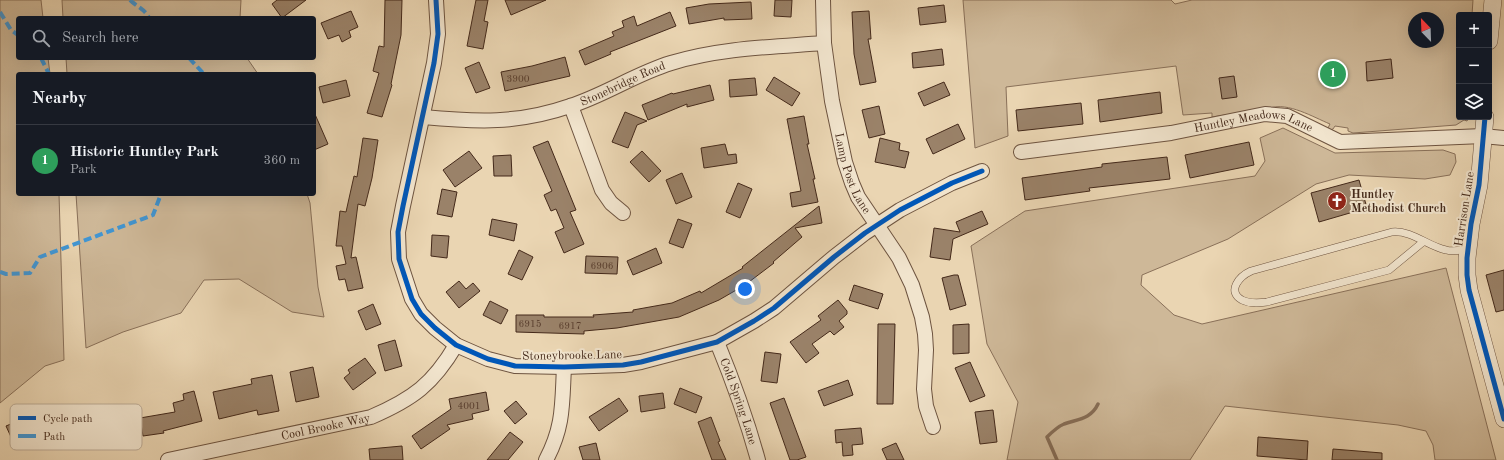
<!DOCTYPE html>
<html lang="en">
<head>
<meta charset="utf-8">
<style>
	:root { --surface:#171b24; --page:#242831; --text:#f1f3f6; --muted:#9ea1a6; --line:#363941; --accent:#c59692 }
	body { margin:0; font-family:"Old Standard TT",serif; background:var(--page); color:var(--text) }
	.controls { position:absolute; right:12px; top:12px; display:grid; overflow:hidden; border-radius:4px; box-shadow:0 4px 16px #0002 }
	.controls button { width:36px; height:36px; display:grid; place-items:center; padding:0; border:0; border-bottom:1px solid var(--line); background:var(--surface); color:var(--text); font:20px sans-serif }
	.compass { position:absolute; left:1408px; top:12px; width:36px; height:36px; border-radius:50%; background:var(--surface); box-shadow:0 4px 16px #0002; rotate:337deg }
	.you { position:absolute; left:745px; top:289px; width:14px; height:14px; margin:-10px; border:3px solid #fff; border-radius:50%; background:#1a73e8; box-shadow:0 0 0 6px #1a73e833 }
	.badge { display:grid; place-items:center; width:26px; height:26px; border-radius:50%; background:var(--accent); color:#fff; font-size:13px; font-weight:700 }
	.pin { position:absolute; translate:-50% -50%; border:2px solid #fff; box-shadow:0 1px 4px #0006 }
	.list { margin:0; padding:0; list-style:none }
	h2 { display:flex; justify-content:space-between; align-items:center; height:52px; margin:0; padding:0 16px; font-size:17px }
	h2 small { font-size:13px; font-weight:400; color:var(--muted) }
	.list li { display:grid; grid-template-columns:26px 1fr auto; gap:12px; align-items:center; box-sizing:border-box; height:72px; padding:0 16px; border-top:1px solid var(--line) }
	.list b { display:block; font-size:15px; white-space:nowrap }
	.list p { margin:0; font-size:13px; white-space:nowrap; color:var(--muted) }
	.list em { font-size:13px; font-style:normal; color:var(--muted) }
	.icon { flex:none; width:22px; height:22px; fill:none; stroke:currentColor; stroke-width:2; stroke-linecap:round; stroke-linejoin:round }
	.map { position:relative; flex:none; width:1504px; height:460px; overflow:hidden }
	.search { position:absolute; background:var(--surface); box-shadow:0 4px 16px #0002; left:16px; top:16px; width:300px; height:44px; display:flex; align-items:center; gap:10px; box-sizing:border-box; padding:0 14px; border-radius:4px; color:var(--muted); font-size:15px }
	.panel { position:absolute; background:var(--surface); box-shadow:0 4px 16px #0002; left:16px; top:72px; width:300px; height:124px; border-radius:4px }
	.map>svg:first-child { display:block }
	.green { fill:#ceb898; stroke:#897059; fill-rule:evenodd }
	.lines { fill:none; stroke-linecap:round; stroke-linejoin:round }
	.stream { stroke:#866d56; stroke-width:3.5 }
	.building { fill:#9a8269; stroke:#44291a }
	.service-casing { stroke:#6e5440; stroke-width:8 }
	.minor-casing { stroke:#6e5440; stroke-width:16 }
	.tertiary-casing { stroke:#6e5440; stroke-width:18 }
	.service { stroke:#f1e4cd; stroke-width:7 }
	.minor { stroke:#f1e4cd; stroke-width:14 }
	.tertiary { stroke:#f1e4cd; stroke-width:17 }
	.quiet { stroke:#4096d4; stroke-width:4; stroke-dasharray:8 4; stroke-linecap:butt }
	.cycleway-casing { stroke:#f1e4cd; stroke-width:8 }
	.cycleway { stroke:#0057b8; stroke-width:5 }
	.labels { text-anchor:middle; stroke-width:4; stroke-linejoin:round; paint-order:stroke }
	.number-label { font-size:10px; fill:#5a3f2e }
	.street-label { font-size:12px; fill:#44291a; stroke:#f1e4cd }
	.poi-label { font-size:12px; font-weight:bold; fill:#44291a; stroke:#f1e4cd; text-anchor:start }
	.key { fill:#f1e4cd; stroke:#bdac97; stroke-width:1 }
	.key-label { font-size:11px; fill:#44291a }
</style>
</head>
<body>
<div class="map">
<svg width="1504" height="460" viewBox="0 0 1504 460">
	<rect width="100%" height="100%" fill="#ead5b2"/>
	<filter id="stains"><feTurbulence type="fractalNoise" baseFrequency=".005" numOctaves="4"/><feColorMatrix values="0 0 0 0 .2 0 0 0 0 .09 0 0 0 0 .02 0 0 0 .5 -.17"/></filter>
	<radialGradient id="worn" r=".72"><stop offset=".6" stop-color="#630" stop-opacity="0"/><stop offset="1" stop-color="#630" stop-opacity=".3"/></radialGradient>
	<g class="green">
		<path d="M0,0H41L43,18H18V58H48L50,74H18V194H59L64,360L45,366L0,403Z"/>
		<path d="M62,0H241L240,18H63Z"/>
		<path d="M963,0H1171L1175,4L1192,0H1473L1472,15H1459V117H1469L1467,121L1464,120L1456,125L1353,133L1348,131V128L1335,126L1333,129L1330,130L1328,128L1330,124C1313,117 1288,102 1270,108L1212,117V113L1183,115L1176,66L1006,87L1008,136L975,148ZM1414,18H1438V42H1414Z"/>
		<path d="M66,58H247L258,74H67Z"/>
		<path d="M1283,128L1335,153L1443,150L1455,154L1456,162L1450,175L1425,179L1349,175L1316,184L1228,239L1142,275L1141,285L1174,315L1202,324L1446,268L1496,460H1435L1433,445L1426,431L1398,425L1225,406L1190,460H1007L1018,402L987,344L971,246L1025,211L1255,176L1265,161L1260,138Z"/>
		<path d="M76,194H307L310,203L318,287L324,317L292,312L239,279L204,280L181,313L123,332L86,348Z"/>
	</g>
	<g class="lines">
		<path class="stream" d="M1057,460L1047,437C1052,432 1057,427 1064,424C1078,419 1091,419 1098,404"/>
	</g>
	<g class="building">
		<path d="M277,0H306L282,18L272,4Z"/>
		<path d="M385,0H402L401,35L391,84L392,85L382,117L367,113L379,73L373,71L379,46L384,47Z"/>
		<path d="M476,0H488L484,21L488,22L483,49L467,46Z"/>
		<path d="M505,0H546L511,15Z"/>
		<path d="M775,0H792L791,17L774,16Z"/>
		<path d="M751,2L752,19L724,20V18L689,24L686,8L709,4Z"/>
		<path d="M944,5L946,22L920,25L918,8Z"/>
		<path d="M351,11L358,27L349,31L351,37L342,42L339,35L328,39L321,23Z"/>
		<path d="M869,11L871,39H868L876,82L860,85L854,54L852,12Z"/>
		<path d="M670,12L676,26L610,52L611,54L585,65L579,51L614,36L612,32L624,27L622,21L634,16L637,26Z"/>
		<path d="M942,49L944,65L913,68L912,53Z"/>
		<path d="M565,57L570,76L505,91L501,72L532,66Z"/>
		<path d="M1391,59L1393,78L1367,81L1366,62Z"/>
		<path d="M479,62L490,88L476,93L465,68Z"/>
		<path d="M1234,76L1237,97L1222,99L1219,78Z"/>
		<path d="M774,77L800,93L792,106L766,90Z"/>
		<path d="M755,78L757,95L730,97L729,80Z"/>
		<path d="M346,80L350,96L323,103L319,87Z"/>
		<path d="M944,82L950,95L924,106L918,93Z"/>
		<path d="M710,85L714,100L687,107V104L648,120L642,105L672,93L673,94Z"/>
		<path d="M1160,92L1162,113L1100,122L1098,100Z"/>
		<path d="M1081,103L1083,124L1018,131L1016,110Z"/>
		<path d="M879,106L885,134L869,138L862,110Z"/>
		<path d="M314,112L328,144L314,150Z"/>
		<path d="M625,112L647,121L637,125L628,148L612,142Z"/>
		<path d="M804,116L809,144H807L815,179H813L818,202L792,207L790,193L801,191L787,119Z"/>
		<path d="M958,124L965,139L933,154L926,139Z"/>
		<path d="M363,138L378,140L372,178L365,206L358,204L351,258L356,257L363,288L348,291L345,279L339,280L336,266L346,264L342,246H336L340,211L346,212L354,176L357,177Z"/>
		<path d="M880,138L900,143L899,150L909,152L905,168L875,162Z"/>
		<path d="M548,141L576,210L570,212L584,244L564,253L555,232L564,228L556,209L551,211L544,195L552,191L533,147Z"/>
		<path d="M1249,142L1254,165L1190,178L1185,155Z"/>
		<path d="M725,144L728,155L736,154L737,163L704,168L701,148Z"/>
		<path d="M469,151L482,168L455,187L443,170Z"/>
		<path d="M642,151L661,171L649,182L630,162Z"/>
		<path d="M511,155L512,176H494L493,156Z"/>
		<path d="M1167,157L1170,179L1089,188L1090,191L1025,200L1022,178L1102,167V164Z"/>
		<path d="M682,173L692,197L676,204L666,180Z"/>
		<path d="M1359,180L1367,208L1319,222L1311,193Z"/>
		<path d="M738,183L752,189L740,218L726,212Z"/>
		<path d="M442,189L457,192L452,217L437,214Z"/>
		<path d="M819,206L822,223L795,228L802,237L773,262L774,263L745,285L719,300L679,317L617,328L584,331V334L516,332V315H544V317H594L593,315L633,312V310L672,303L700,291L701,293L743,268L742,267Z"/>
		<path d="M982,211L988,224L953,239L950,260L930,257L934,228L960,232L956,222Z"/>
		<path d="M492,219L517,224L514,241L489,235Z"/>
		<path d="M678,219L692,224L683,248L669,243Z"/>
		<path d="M432,235L449,236L447,258L431,256Z"/>
		<path d="M656,248L662,263L633,275L627,261Z"/>
		<path d="M519,250L533,257L522,280L508,274Z"/>
		<path d="M586,256L618,257L617,274L585,273Z"/>
		<path d="M1504,270V310L1496,312L1486,275Z"/>
		<path d="M954,275H958L966,305L950,310L942,278Z"/>
		<path d="M459,281L466,289L473,283L480,291L459,308L446,292Z"/>
		<path d="M854,285L883,294L878,309L849,300Z"/>
		<path d="M838,300L847,311V314L839,321L844,327L834,335L830,331L812,344L819,353L806,363L790,342L821,320L818,316Z"/>
		<path d="M490,301L508,310L501,324L483,315Z"/>
		<path d="M373,304L381,324L366,330L358,311Z"/>
		<path d="M878,324H895L893,404H877Z"/>
		<path d="M969,324V353L953,354V325Z"/>
		<path d="M395,340L402,366L385,371L378,345Z"/>
		<path d="M765,352L781,354L777,383L761,381Z"/>
		<path d="M365,358L376,373L353,390L344,378L350,373L348,370Z"/>
		<path d="M970,362L985,396L970,402L955,368Z"/>
		<path d="M313,367L319,397L296,402L290,372Z"/>
		<path d="M272,375L279,411L258,415L257,410L219,419L213,392L252,384L251,379Z"/>
		<path d="M848,380L853,395L824,406L818,391Z"/>
		<path d="M680,388L702,397L696,413L674,404Z"/>
		<path d="M194,391L202,421L163,431L164,433L143,436L140,418L175,412L173,403L184,400L183,394Z"/>
		<path d="M486,392L489,410L472,414L473,419L447,425L450,429L421,449L412,436L451,409L449,399Z"/>
		<path d="M663,393L665,408L641,412L639,396Z"/>
		<path d="M619,398L628,411L599,431L589,417Z"/>
		<path d="M784,398L806,457L797,460H790L770,403Z"/>
		<path d="M516,401L527,414L515,424L504,411Z"/>
		<path d="M993,410L997,442L980,444L975,412Z"/>
		<path d="M30,416L40,438L16,448L6,426Z"/>
		<path d="M711,417L720,441L718,442L726,460H712L698,422Z"/>
		<path d="M861,428L863,444L852,445L853,455L843,456L842,442L836,443L835,430Z"/>
		<path d="M510,432L523,442L508,460H487Z"/>
		<path d="M1258,437L1308,441L1307,460L1257,456Z"/>
		<path d="M596,443L600,460H583L579,447Z"/>
		<path d="M896,443L904,460H887L882,449Z"/>
		<path d="M402,446L403,460H370L369,449Z"/>
		<path d="M1333,449L1382,453V460H1332Z"/>
	</g>
	<g class="lines">
		<defs>
			<path id="service" d="M1423,242L1389,270L1267,302C1259,303 1250,304 1242,300C1226,291 1240,276 1251,271L1392,232C1412,230 1427,246 1446,250C1453,252 1461,250 1468,249"/>
			<g id="minor">
				<path d="M436,0L438,34L434,63L403,206L398,232L399,259L412,299L421,314L435,328L456,345L488,359L515,366L564,367L623,365L641,362L717,342L754,321L774,308L834,257L865,233L900,210L952,183L982,171"/>
				<path id="s1" d="M823,0L824,43L832,101L845,162L852,183L858,197L899,258L912,285L922,317L925,334L926,350L924,389L926,406L933,427"/>
				<path d="M571,106L602,190L611,203L623,213"/>
				<path id="s2" d="M423,117C477,122 518,124 570,106C605,95 635,74 671,63C720,48 772,47 824,43"/>
				<path id="s3" d="M1021,152L1171,133L1265,114L1287,116L1340,142L1483,136L1504,138"/>
				<path id="s4" d="M717,342C733,381 747,420 758,460"/>
				<path id="s5" d="M168,460L371,417C413,399 433,384 456,345"/>
				<path d="M546,460C564,426 562,404 564,367"/>
			</g>
			<g id="tertiary">
				<path d="M1489,41L1493,0"/>
				<path d="M1485,117L1479,185L1471,224L1467,258V275L1469,290L1504,419"/>
			</g>
		</defs>
		<use href="#service" class="service-casing"/>
		<use href="#minor" class="minor-casing"/>
		<use href="#tertiary" class="tertiary-casing"/>
		<use href="#service" class="service"/>
		<use href="#minor" class="minor"/>
		<use href="#tertiary" class="tertiary"/>
		<g class="quiet">
			<path d="M130,0C136,6 146,10 149,18"/>
			<path d="M0,12L11,30L18,35"/>
			<path d="M41,58L49,74"/>
			<path d="M189,58L204,74"/>
			<path d="M0,272L6,274L30,273L40,257L153,215L161,194"/>
		</g>
		<defs>
			<g id="cycleway">
				<path d="M436,0L438,34L434,63L403,206L398,232L399,259L412,299L421,314L435,328L456,345L488,359L515,366L564,367L623,365L641,362L717,342L754,321L774,308L834,257L865,233L900,210L952,183L982,171"/>
				<path d="M1485,117L1479,185L1471,224L1467,258V275L1469,290L1504,419"/>
			</g>
		</defs>
		<use href="#cycleway" class="cycleway-casing"/>
		<use href="#cycleway" class="cycleway"/>
	</g>
	<defs>
		<symbol id="church-disc" viewBox="-11 -11 22 22"><circle r="9.5" fill="#8f2418" stroke="#f1e4cd"/><path d="M-1.2-6h2.4v3.5h3.3v2.4h-3.3V6h-2.4V-.1h-3.3v-2.4h3.3Z" fill="#fff"/></symbol>
	</defs>
	<g fill-rule="evenodd">
		<use href="#church-disc" x="1326" y="190" width="22" height="22"/>
	</g>
	<g class="labels">
		<g class="number-label">
			<text x="518" y="82">3900</text>
			<text x="602" y="269">6906</text>
			<text x="530" y="327">6915</text>
			<text x="570" y="329">6917</text>
			<text x="469" y="409">4001</text>
		</g>
		<g class="street-label">
			<text dy="4" stroke="none"><textPath href="#s2" startOffset="206">Stonebridge Road</textPath></text>
			<text dy="4" stroke="none"><textPath href="#s3" startOffset="236">Huntley Meadows Lane</textPath></text>
			<text dy="4" stroke="none"><textPath href="#s1" startOffset="177">Lamp Post Lane</textPath></text>
			<text transform="translate(1464 209) rotate(-81)" y="4">Harrison Lane</text>
			<text transform="translate(572 355) rotate(-1)" y="4">Stoneybrooke Lane</text>
			<text dy="4" stroke="none"><textPath href="#s4" startOffset="63">Cold Spring Lane</textPath></text>
			<text dy="4" stroke="none"><textPath href="#s5" startOffset="161">Cool Brooke Way</textPath></text>
		</g>
		<g class="poi-label">
			<text x="1351" y="198">Huntley<tspan x="1351" dy="14">Methodist Church</tspan></text>
		</g>
	</g>
	<rect x="10" y="404" width="132" height="46" rx="6" class="key"/>
	<rect x="18" y="416" width="18" height="4" fill="#0057b8"/>
	<rect x="18" y="434" width="18" height="4" fill="#4096d4"/>
	<g class="key-label">
		<text x="43" y="422">Cycle path</text>
		<text x="43" y="440">Path</text>
	</g>
	<rect width="100%" height="100%" filter="url(#stains)"/>
	<rect width="100%" height="100%" fill="url(#worn)"/>
</svg>
<div class="controls">
<button>+</button>
<button>−</button>
<button><svg class="icon" aria-label="layers" viewBox="0 0 24 24"><path d="M12 4l9 5-9 5-9-5zM3 14l9 5 9-5"/></svg></button>
</div>
<svg class="compass" viewBox="-18 -18 36 36"><path d="M0-13l5 13h-10z" fill="#e53935"/><path d="M0 13l5-13h-10z" fill="#9ea1a6"/></svg>
<div class="you"></div>
<div class="pin badge" style="left:1333px;top:74px;background:#2e9e5b">1</div>
<div class="search"><svg class="icon" aria-label="search" viewBox="0 0 24 24"><circle cx="10" cy="10" r="6"/><path d="M15 15l6 6"/></svg>Search here</div>
<section class="panel">
<h2>Nearby<small></small></h2>
<ul class="list">
<li><span class="badge" style="background:#2e9e5b">1</span><div><b>Historic Huntley Park</b><p>Park</p></div><em>360 m</em></li>
</ul>
</section>
</div>
</body>
</html>
